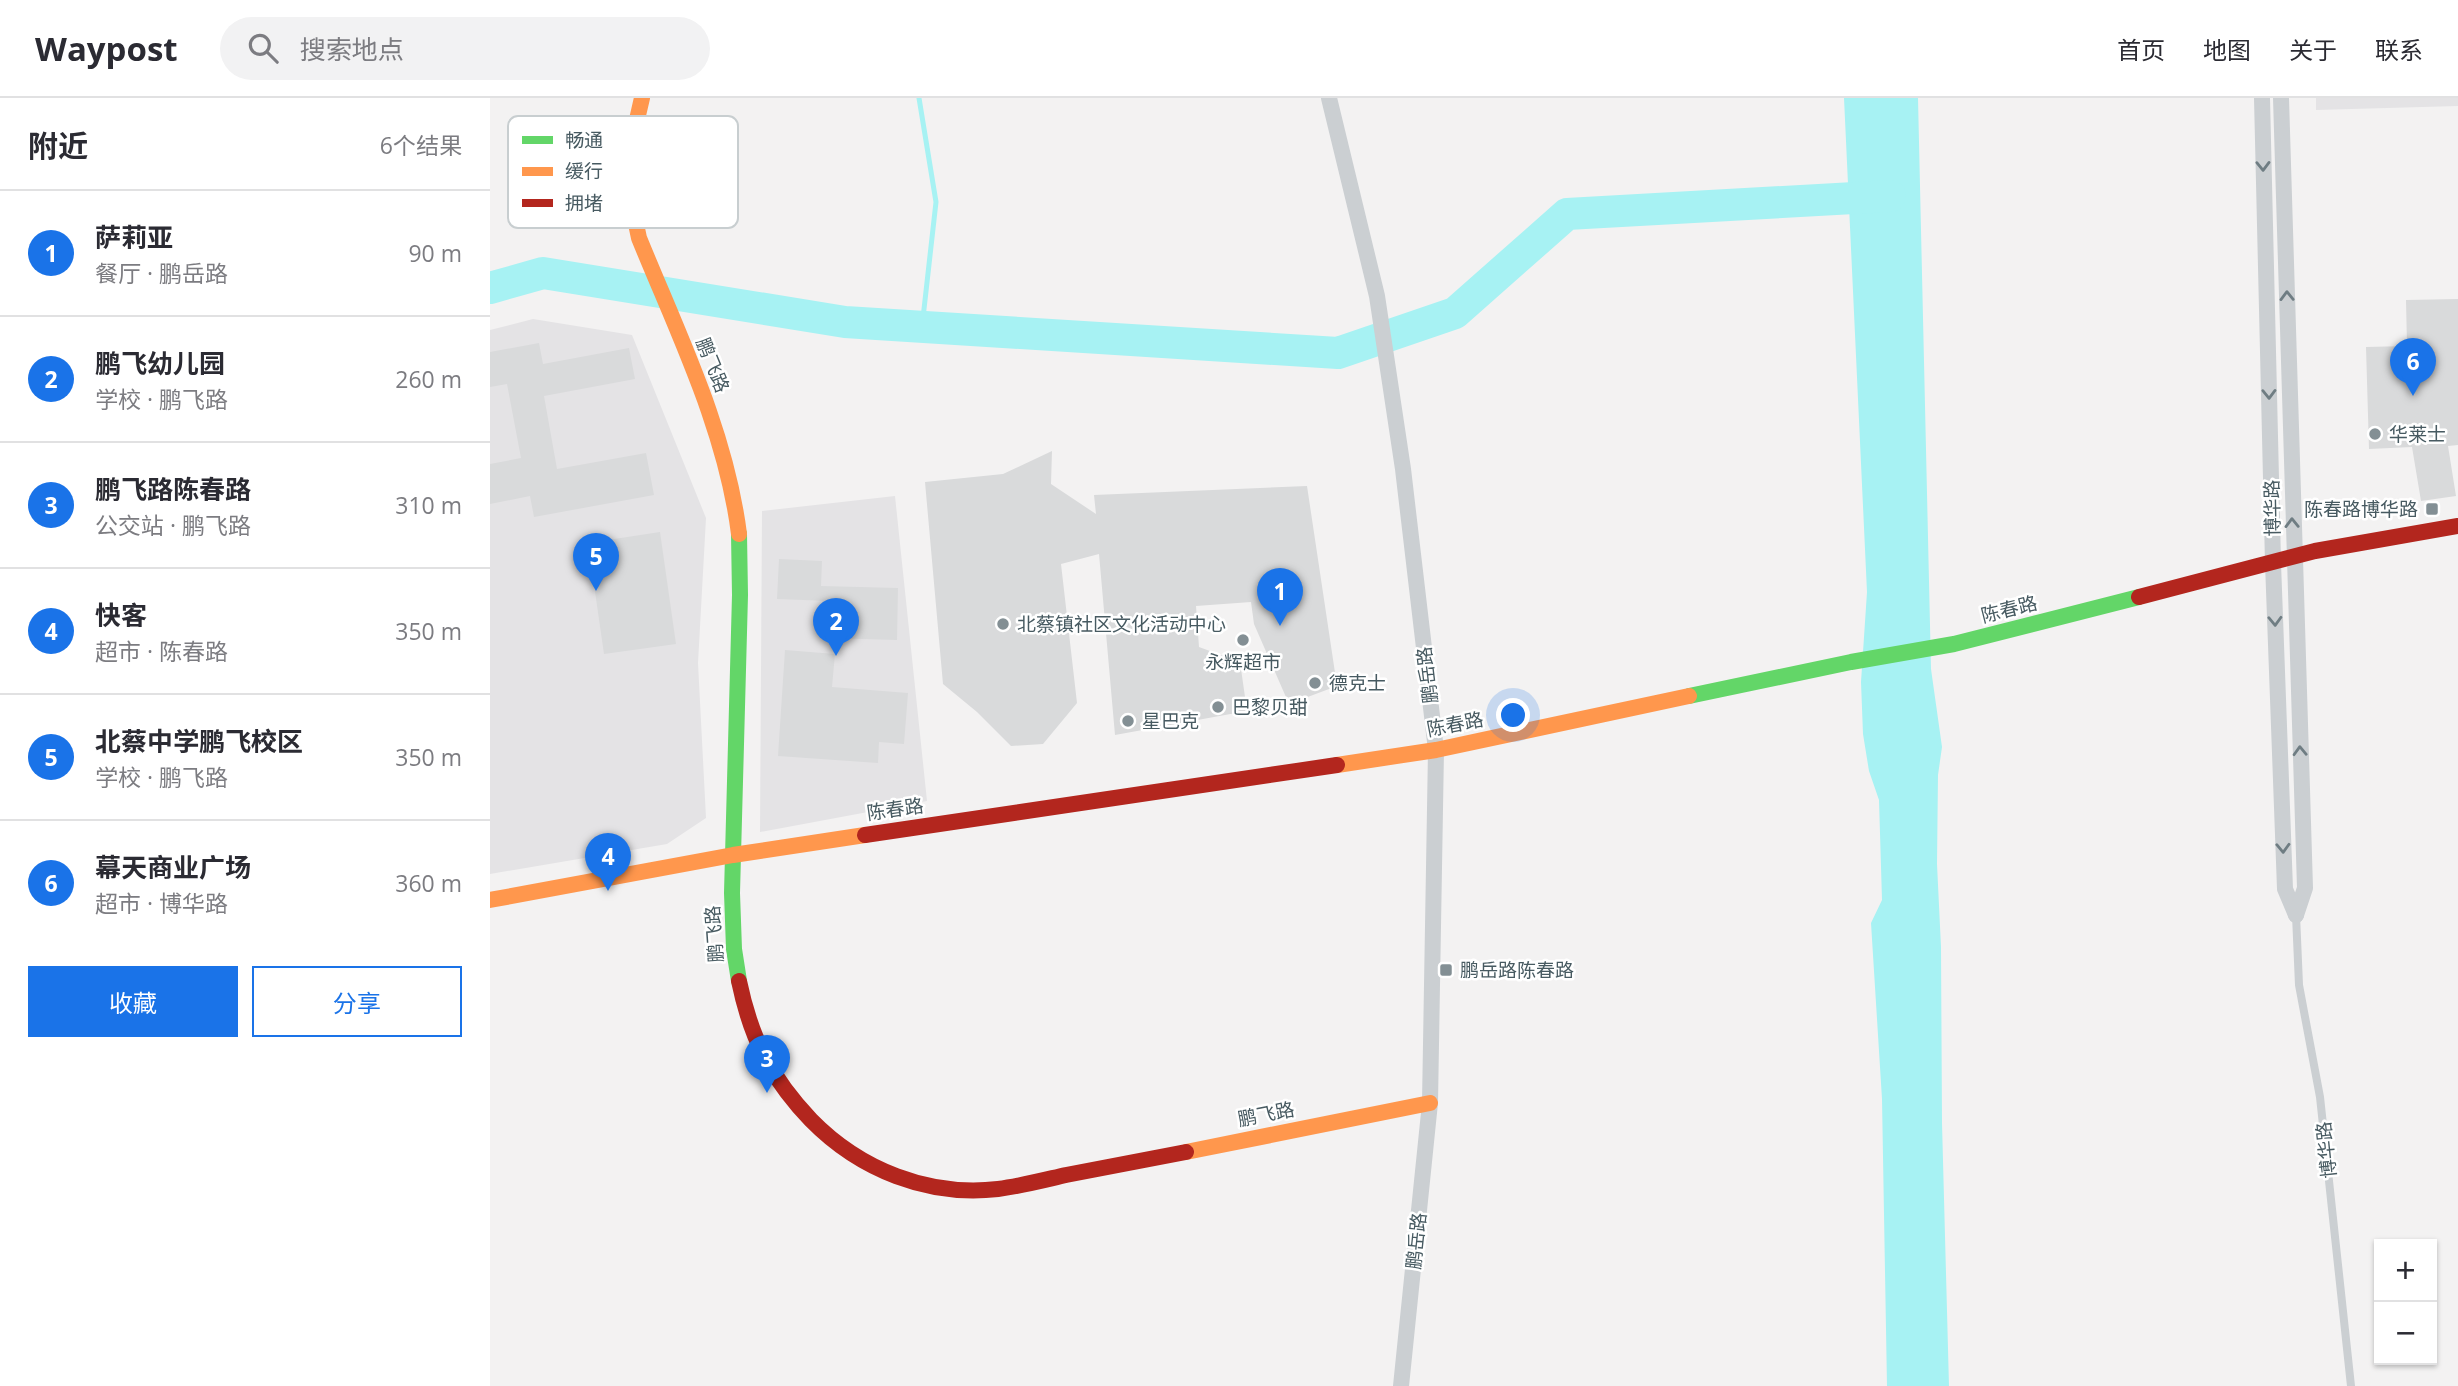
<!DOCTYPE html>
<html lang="zh">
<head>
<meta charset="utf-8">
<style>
	:root { --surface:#fff; --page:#f2f2f3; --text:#2b2b33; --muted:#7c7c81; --line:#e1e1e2; --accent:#1a73e8 }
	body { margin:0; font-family:"Open Sans","Noto Sans SC",sans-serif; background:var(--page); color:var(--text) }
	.controls { position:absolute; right:21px; bottom:21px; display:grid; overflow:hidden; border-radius:0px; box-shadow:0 2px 5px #0004 }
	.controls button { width:63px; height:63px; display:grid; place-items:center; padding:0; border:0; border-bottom:2px solid var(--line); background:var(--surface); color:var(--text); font:35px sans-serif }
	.you { position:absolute; left:1024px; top:618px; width:24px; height:24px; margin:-18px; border:5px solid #fff; border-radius:50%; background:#1a73e8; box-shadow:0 0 0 10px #1a73e833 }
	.badge { display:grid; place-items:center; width:46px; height:46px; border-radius:50%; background:var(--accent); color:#fff; font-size:23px; font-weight:700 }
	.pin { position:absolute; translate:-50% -58px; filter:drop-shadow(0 2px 4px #0008) }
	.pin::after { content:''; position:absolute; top:37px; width:24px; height:21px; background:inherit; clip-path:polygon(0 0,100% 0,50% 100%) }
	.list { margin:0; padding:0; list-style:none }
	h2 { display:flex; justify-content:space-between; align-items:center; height:91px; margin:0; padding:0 28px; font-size:30px }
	h2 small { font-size:23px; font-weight:400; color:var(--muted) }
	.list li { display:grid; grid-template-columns:46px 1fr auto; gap:21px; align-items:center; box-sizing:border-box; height:126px; padding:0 28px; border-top:2px solid var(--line) }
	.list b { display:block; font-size:26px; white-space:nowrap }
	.list p { margin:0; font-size:23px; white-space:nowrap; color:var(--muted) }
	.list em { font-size:23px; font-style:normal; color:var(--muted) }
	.actions { display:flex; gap:14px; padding:21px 28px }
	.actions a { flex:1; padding:16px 0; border:2px solid var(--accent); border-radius:0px; text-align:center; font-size:24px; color:var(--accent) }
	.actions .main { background:var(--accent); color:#fff }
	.icon { flex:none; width:38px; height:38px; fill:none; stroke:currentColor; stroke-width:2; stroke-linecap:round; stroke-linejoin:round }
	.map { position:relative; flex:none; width:1968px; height:1288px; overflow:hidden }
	header { display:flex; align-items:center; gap:42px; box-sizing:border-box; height:98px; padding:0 35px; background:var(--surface); border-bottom:2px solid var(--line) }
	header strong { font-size:33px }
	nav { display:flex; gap:38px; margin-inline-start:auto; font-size:24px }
	.search { width:490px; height:63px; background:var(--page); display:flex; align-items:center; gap:18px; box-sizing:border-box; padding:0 24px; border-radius:38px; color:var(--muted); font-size:26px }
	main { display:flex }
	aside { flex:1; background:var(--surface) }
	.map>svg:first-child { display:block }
	.education { fill:#e4e3e5 }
	.water { fill:#a7f2f3 }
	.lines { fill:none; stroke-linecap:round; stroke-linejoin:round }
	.stream { stroke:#a7f2f3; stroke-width:5 }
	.river { stroke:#a7f2f3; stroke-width:32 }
	.building { fill:#d9dadb }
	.lane { stroke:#cbcfd2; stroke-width:8 }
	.street { stroke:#cbcfd2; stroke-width:16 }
	.fast { stroke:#63d668; stroke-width:16 }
	.slow { stroke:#ff974d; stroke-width:16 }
	.jam { stroke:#b3261e; stroke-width:16 }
	.oneway { stroke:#6f7d83 }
	.poi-dot { fill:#838f94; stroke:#fff; stroke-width:2.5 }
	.labels { text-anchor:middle; stroke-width:5; stroke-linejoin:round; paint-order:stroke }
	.street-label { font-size:19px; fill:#475a61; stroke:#fff }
	.poi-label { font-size:19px; fill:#475a61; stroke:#fff; text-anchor:start }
	.key { fill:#fff; stroke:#c8ced0; stroke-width:2 }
	.key-label { font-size:19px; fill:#475a61 }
</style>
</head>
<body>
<header>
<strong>Waypost</strong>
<div class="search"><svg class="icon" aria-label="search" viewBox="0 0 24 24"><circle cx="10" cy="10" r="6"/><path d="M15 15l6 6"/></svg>搜索地点</div>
<nav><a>首页</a><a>地图</a><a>关于</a><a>联系</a></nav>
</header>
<main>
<aside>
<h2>附近<small>6个结果</small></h2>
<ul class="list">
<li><span class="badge">1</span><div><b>萨莉亚</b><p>餐厅 · 鹏岳路</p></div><em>90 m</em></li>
<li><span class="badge">2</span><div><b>鹏飞幼儿园</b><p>学校 · 鹏飞路</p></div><em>260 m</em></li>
<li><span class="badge">3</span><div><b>鹏飞路陈春路</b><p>公交站 · 鹏飞路</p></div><em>310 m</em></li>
<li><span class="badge">4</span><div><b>快客</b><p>超市 · 陈春路</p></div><em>350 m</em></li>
<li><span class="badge">5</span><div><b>北蔡中学鹏飞校区</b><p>学校 · 鹏飞路</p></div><em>350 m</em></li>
<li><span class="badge">6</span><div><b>幕天商业广场</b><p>超市 · 博华路</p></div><em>360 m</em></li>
</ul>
<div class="actions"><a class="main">收藏</a><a>分享</a></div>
</aside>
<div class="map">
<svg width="1968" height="1288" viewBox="0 0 1968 1288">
	<rect width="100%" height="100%" fill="#f3f2f2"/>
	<g class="education">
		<path d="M1826,0H1968V8L1826,12Z"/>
		<path d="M43,221L142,237L216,420L208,565L216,720L177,746L0,776V232Z"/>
		<path d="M405,398L437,703L270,734L272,413Z"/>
	</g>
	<path class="water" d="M1354,0H1428L1441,571L1452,649L1448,677L1447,766L1451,849L1452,1025L1459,1288H1397L1392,1001L1381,825L1392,802L1389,702L1379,673L1373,636L1371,584L1377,494Z"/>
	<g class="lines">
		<path class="stream" d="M429,0L446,104L432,229"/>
		<path class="river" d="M0,190L53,175L355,224L848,255L965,215L1077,116L1400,98"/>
	</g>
	<g class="building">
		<path d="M1968,201V347L1958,348L1966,398L1931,403L1922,349L1879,351L1876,249L1917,248L1916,202Z"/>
		<path d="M49,245L53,266L139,250L145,281L54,298L67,371L156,355L164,397L44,419L40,398L0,406V366L31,360L17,286L0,289V254Z"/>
		<path d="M562,353L561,386L606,416L604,397L817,388L847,588L799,606L764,526L761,504L706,508L709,549L750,564L757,613L625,637L609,456L571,466L587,605L553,646L521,648L487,614L453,586L435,384L513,376Z"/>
		<path d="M170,434L186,546L114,556L98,445Z"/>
		<path d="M289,461L332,463L331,488L408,490L407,542L338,540L339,503L287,501Z"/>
		<path d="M295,552L345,556L342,589L418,595L414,646L389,644L388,665L288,658Z"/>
	</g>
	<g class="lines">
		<path class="lane" d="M1806,817L1809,887L1830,999L1861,1288"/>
		<g class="street">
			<path d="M839,0L887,198L913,371L946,652L940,1005L911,1288"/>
			<path d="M1772,0L1783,465L1795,791L1806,817"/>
			<path d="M1791,0L1815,790L1806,817"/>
		</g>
		<g class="fast">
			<path d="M249,436L250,497L242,795L244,851L249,883"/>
			<path d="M1199,598L1361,564L1464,546L1649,499"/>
		</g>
		<g class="slow">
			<path d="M152,0C139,51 137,89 149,140C188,236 236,332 249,436"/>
			<path d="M847,667L946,652L1199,598"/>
			<path d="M0,802L243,757L375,737"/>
			<path d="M696,1054L940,1005"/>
		</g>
		<g class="jam">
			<path d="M1649,499L1825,453L1968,428"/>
			<path d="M375,737L847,667"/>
			<path d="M249,883C261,941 281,980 321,1022C370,1072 438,1099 508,1091C531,1088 554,1082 576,1077C616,1069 656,1062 696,1054"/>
		</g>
	</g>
	<defs><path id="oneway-chevron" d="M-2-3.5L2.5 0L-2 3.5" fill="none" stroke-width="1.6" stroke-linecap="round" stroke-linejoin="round" transform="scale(1.75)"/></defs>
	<g class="oneway">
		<use href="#oneway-chevron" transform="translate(1773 68) rotate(89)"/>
		<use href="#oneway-chevron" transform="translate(1797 198) rotate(-91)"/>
		<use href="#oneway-chevron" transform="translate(1779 296) rotate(89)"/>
		<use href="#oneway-chevron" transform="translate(1802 425) rotate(-91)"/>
		<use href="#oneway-chevron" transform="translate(1785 523) rotate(88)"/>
		<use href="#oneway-chevron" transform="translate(1810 653) rotate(-92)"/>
		<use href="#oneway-chevron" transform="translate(1793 750) rotate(88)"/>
	</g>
	<g class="poi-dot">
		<circle cx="1885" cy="336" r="7"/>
		<rect x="1935" y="404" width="14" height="14" rx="3.5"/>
		<circle cx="513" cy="526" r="7"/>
		<circle cx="753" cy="542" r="7"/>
		<circle cx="825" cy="585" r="7"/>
		<circle cx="728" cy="609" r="7"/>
		<circle cx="638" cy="623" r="7"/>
		<rect x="949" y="865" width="14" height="14" rx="3.5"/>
	</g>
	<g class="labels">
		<g class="street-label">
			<text transform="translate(223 267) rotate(68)" y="7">鹏飞路</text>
			<text transform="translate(1782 410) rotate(-91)" y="7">博华路</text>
			<text transform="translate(1519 511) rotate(-14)" y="7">陈春路</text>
			<text transform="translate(937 577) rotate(-97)" y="7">鹏岳路</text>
			<text transform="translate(965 626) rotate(-11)" y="7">陈春路</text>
			<text transform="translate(405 711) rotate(-8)" y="7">陈春路</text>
			<text transform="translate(224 836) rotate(-94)" y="7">鹏飞路</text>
			<text transform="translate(776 1016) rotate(-11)" y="7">鹏飞路</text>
			<text transform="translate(1836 1052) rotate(-96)" y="7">博华路</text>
			<text transform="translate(926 1143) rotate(-84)" y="7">鹏岳路</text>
		</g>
		<g class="poi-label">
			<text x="1899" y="343">华莱士</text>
			<text x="1928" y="418" text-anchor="end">陈春路博华路</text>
			<text x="527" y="533">北蔡镇社区文化活动中心</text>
			<text x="753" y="571" text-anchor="middle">永辉超市</text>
			<text x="839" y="592">德克士</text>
			<text x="742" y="616">巴黎贝甜</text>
			<text x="652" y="630">星巴克</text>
			<text x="970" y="879">鹏岳路陈春路</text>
		</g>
	</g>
	<rect x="18" y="18" width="230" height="112" rx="10" class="key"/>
	<rect x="32" y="38" width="31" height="8" fill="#63d668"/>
	<rect x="32" y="69" width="31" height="9" fill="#ff974d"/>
	<rect x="32" y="101" width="31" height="8" fill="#b3261e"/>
	<g class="key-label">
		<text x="75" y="49">畅通</text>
		<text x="75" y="80">缓行</text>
		<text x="75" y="112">拥堵</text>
	</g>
</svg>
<div class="controls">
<button>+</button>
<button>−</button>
</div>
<div class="you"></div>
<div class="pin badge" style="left:790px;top:528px">1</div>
<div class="pin badge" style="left:346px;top:558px">2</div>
<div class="pin badge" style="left:277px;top:995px">3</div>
<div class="pin badge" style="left:118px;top:793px">4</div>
<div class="pin badge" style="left:106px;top:493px">5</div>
<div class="pin badge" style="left:1923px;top:298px">6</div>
</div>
</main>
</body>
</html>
